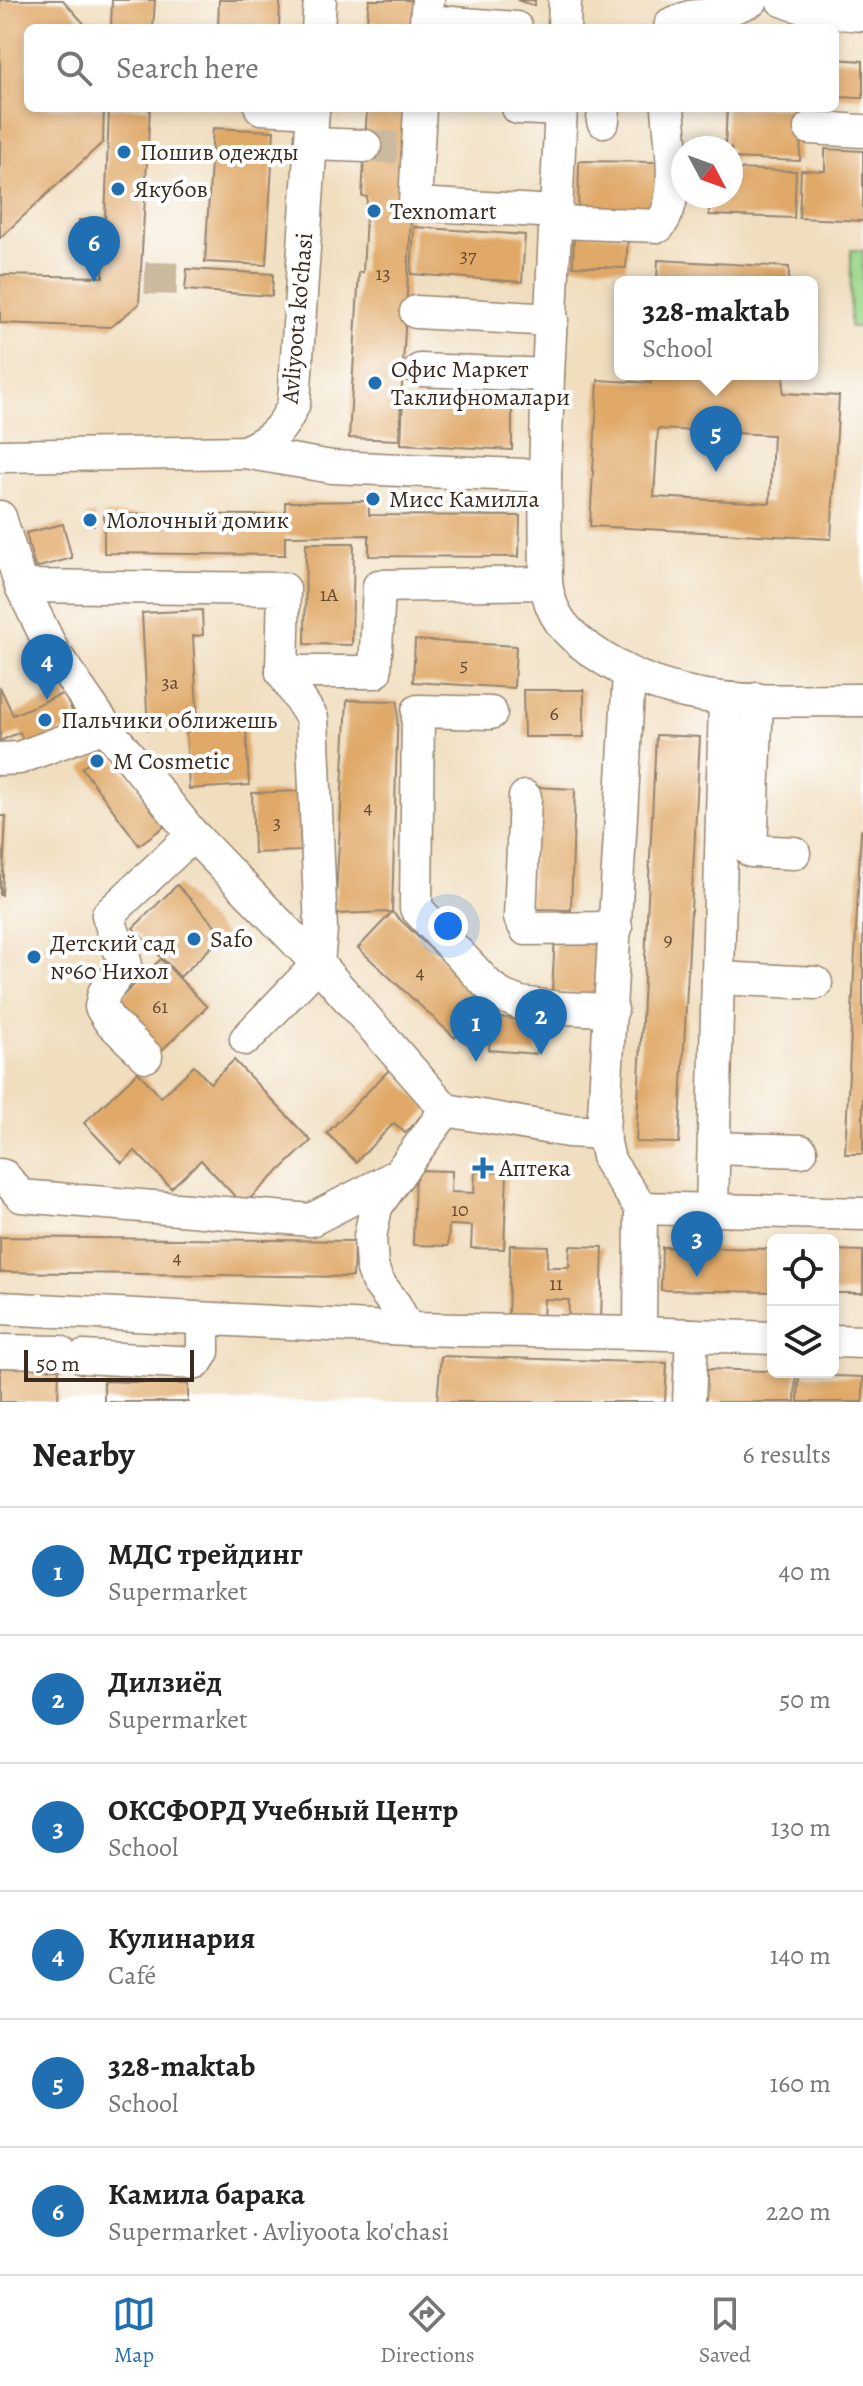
<!DOCTYPE html>
<html lang="en">
<head>
<meta charset="utf-8">
<style>
	:root { --surface:#fff; --page:#f6f6f6; --text:#222; --muted:#767676; --line:#e0e0e0; --accent:#1f6fb2 }
	body { margin:0; font-family:Alegreya,serif; background:var(--page); color:var(--text) }
	.controls { position:absolute; right:24px; bottom:24px; display:grid; overflow:hidden; border-radius:12px; box-shadow:0 4px 12px #0003 }
	.controls button { width:72px; height:72px; display:grid; place-items:center; padding:0; border:0; border-bottom:2px solid var(--line); background:var(--surface); color:var(--text); font:40px sans-serif }
	.compass { position:absolute; left:671px; top:136px; width:72px; height:72px; border-radius:50%; background:var(--surface); box-shadow:0 4px 12px #0003; rotate:131deg }
	.scale { position:absolute; left:24px; bottom:20px; width:170px; box-sizing:border-box; padding-left:8px; border:4px solid #3b2a1e; border-top:0; font-size:22px; line-height:28px; white-space:nowrap; color:#3b2a1e; -webkit-text-stroke:6px #fff; paint-order:stroke }
	.you { position:absolute; left:448px; top:926px; width:28px; height:28px; margin:-20px; border:6px solid #fff; border-radius:50%; background:#1a73e8; box-shadow:0 0 0 12px #1a73e833 }
	.badge { display:grid; place-items:center; width:52px; height:52px; border-radius:50%; background:var(--accent); color:#fff; font-size:26px; font-weight:700 }
	.pin { position:absolute; translate:-50% -66px; filter:drop-shadow(0 2px 4px #0008) }
	.pin::after { content:''; position:absolute; top:42px; width:28px; height:24px; background:inherit; clip-path:polygon(0 0,100% 0,50% 100%) }
	.popup { position:absolute; left:614px; top:276px; width:204px; height:104px; box-sizing:border-box; display:grid; place-content:center; border-radius:12px; background:var(--surface); filter:drop-shadow(0 2px 6px #0005); font-size:26px; white-space:nowrap; color:var(--muted) }
	.popup b { font-size:30px; color:var(--text) }
	.popup::after { content:''; position:absolute; left:50%; top:100%; margin-left:-16px; border:16px solid transparent; border-top-color:var(--surface) }
	.list { margin:0; padding:0; list-style:none }
	h2 { display:flex; justify-content:space-between; align-items:center; height:104px; margin:0; padding:0 32px; font-size:34px }
	h2 small { font-size:26px; font-weight:400; color:var(--muted) }
	.list li { display:grid; grid-template-columns:52px 1fr auto; gap:24px; align-items:center; box-sizing:border-box; height:128px; padding:0 32px; border-top:2px solid var(--line) }
	.list b { display:block; font-size:30px; white-space:nowrap }
	.list p { margin:0; font-size:26px; white-space:nowrap; color:var(--muted) }
	.list em { font-size:26px; font-style:normal; color:var(--muted) }
	.icon { flex:none; width:44px; height:44px; fill:none; stroke:currentColor; stroke-width:2; stroke-linecap:round; stroke-linejoin:round }
	.map { position:relative; flex:none; width:863px; height:1402px; overflow:hidden }
	.search { position:absolute; background:var(--surface); box-shadow:0 4px 12px #0003; left:24px; right:24px; top:24px; height:88px; display:flex; align-items:center; gap:20px; box-sizing:border-box; padding:0 28px; border-radius:12px; color:var(--muted); font-size:30px }
	.sheet { height:872px; background:var(--surface) }
	nav { display:flex; justify-content:space-around; align-items:center; box-sizing:border-box; height:112px; border-top:2px solid var(--line); background:var(--surface); font-size:22px; color:var(--muted) }
	nav a { display:grid; justify-items:center; gap:4px }
	nav .on { color:var(--accent) }
	.map>svg:first-child { display:block }
	.green { fill:#9cd78a; stroke:#6c8054; stroke-width:2 }
	.building { fill:#e0a968; fill-rule:evenodd }
	.lines { fill:none; stroke-linecap:round; stroke-linejoin:round }
	.minor-tunnel { stroke:#ccba9f; stroke-width:32; stroke-dasharray:32 16; stroke-linecap:butt }
	.minor-casing { stroke:#96846e; stroke-width:35 }
	.minor { stroke:#fff; stroke-width:32 }
	.poi-dot { fill:#1f6fb2; stroke:#fff; stroke-width:3 }
	.labels { text-anchor:middle; stroke-width:8; stroke-linejoin:round; paint-order:stroke }
	.number-label { font-size:20px; fill:#644a30 }
	.poi-label { font-size:24px; fill:#3b2a1e; stroke:#fff; text-anchor:start }
	.street-label { font-size:24px; fill:#3b2a1e; stroke:#fff }
</style>
</head>
<body>
<div class="map">
<svg width="863" height="1402" viewBox="0 0 863 1402">
	<rect width="100%" height="100%" fill="#fff"/>
	<filter id="ink" filterUnits="userSpaceOnUse"><feTurbulence type="fractalNoise" baseFrequency=".0125" numOctaves="2"/><feDisplacementMap in="SourceGraphic" scale="16" xChannelSelector="R" yChannelSelector="G"/><feConvolveMatrix kernelMatrix="1 2 1 2 8 2 1 2 1" color-interpolation-filters="sRGB"/></filter>
	<filter id="wash" filterUnits="userSpaceOnUse"><feTurbulence type="fractalNoise" baseFrequency=".006" numOctaves="4" result="noise"/><feDisplacementMap in="SourceGraphic" scale="32" xChannelSelector="R" yChannelSelector="G"/><feGaussianBlur stdDeviation="1.8" result="paint"/><feColorMatrix in="noise" values="0 0 0 0 0 0 0 0 0 0 0 0 0 0 0 0 0 1.4 0 .05"/><feComposite in="paint" operator="in"/></filter>
	<g filter="url(#wash)">
		<rect width="100%" height="100%" fill="#f0debf"/>
		<path class="green" d="M851,250H863V327H850Z"/>
		<g id="blocks">
			<g class="building">
				<path d="M0,0H63L88,28H28V108H104L103,142L0,238Z"/>
				<path d="M112,0H155L153,28H111Z"/>
				<path d="M219,0H280L279,28H218Z"/>
				<path d="M369,0H423L422,28H377V22H367Z"/>
				<path d="M517,0H535L534,6Z"/>
				<path d="M835,59L863,61V98L835,97Z"/>
				<path d="M109,108H150L139,304L111,327L0,323V275L103,277Z"/>
				<path d="M367,108H417L399,440L349,438L359,272H363L367,197L362,196Z"/>
				<path d="M727,108H802L800,161L731,158V148H725Z"/>
				<path d="M213,128L274,131L266,265L205,262Z"/>
				<path d="M825,149L863,151V221L799,218L801,170L825,171Z"/>
				<path d="M579,161L658,162L657,216L578,215Z"/>
				<path d="M731,169L796,171L794,218L709,215L710,196H731Z"/>
				<rect x="79" y="220" width="11" height="24"/>
				<path d="M414,227L525,235L522,282L411,274Z"/>
				<path d="M574,233L628,236L626,268L573,266Z"/>
				<path d="M658,260L789,267V282H657Z"/>
				<path d="M187,269L273,274L272,296L185,290Z"/>
				<path d="M652,374H784L783,393L839,396L831,539L590,526L598,380L651,383ZM658,429L773,435L770,503L654,497Z"/>
				<path d="M403,397L512,401V450L401,444Z"/>
				<path d="M369,501V515L520,516L519,557L369,556V535L285,536V555L104,553V514L285,515V502Z"/>
				<path d="M86,515H95L94,525L86,524Z"/>
				<path d="M63,524L72,558L35,568L26,533Z"/>
				<path d="M306,543H354L352,645L305,644Z"/>
				<path d="M202,610L203,635L193,636L198,727L148,730L142,613Z"/>
				<path d="M415,640L516,646L514,688L413,682Z"/>
				<path d="M0,687L13,715L64,693L78,724L26,747L20,732L0,741Z"/>
				<path d="M523,690H584V737H524Z"/>
				<path d="M347,700L398,701L392,912L335,914Z"/>
				<path d="M246,727L249,785L189,789L186,731Z"/>
				<path d="M656,735L700,737L679,1143L636,1142Z"/>
				<path d="M107,749L165,826L139,845L82,768Z"/>
				<path d="M535,787L575,789L571,910L530,909Z"/>
				<path d="M299,791L301,851L254,853L252,793Z"/>
				<path d="M0,816H6L2,895H0Z"/>
				<path d="M861,830H863V1154H845Z"/>
				<path d="M177,885L224,935L180,977L133,928Z"/>
				<path d="M392,912L481,996L455,1038L358,948Z"/>
				<path d="M555,934L599,936L596,994L552,992Z"/>
				<path d="M161,959L207,1007L159,1053L113,1005Z"/>
				<path d="M492,1017L539,1021L536,1054L489,1050Z"/>
				<path d="M234,1060L311,1141L243,1205L201,1160L171,1188L135,1151L122,1163L84,1123L138,1072L161,1097L194,1066L210,1083Z"/>
				<path d="M389,1070L428,1109L405,1133L394,1123L356,1162L327,1133Z"/>
				<path d="M415,1170L452,1171L451,1192L474,1193L475,1172L507,1173L504,1249L471,1248L472,1226L449,1225L448,1246L413,1245Z"/>
				<path d="M0,1237L354,1241L353,1277L0,1272Z"/>
				<path d="M510,1245L548,1246L547,1267H569L570,1246L603,1247L601,1323L568,1322L569,1300L544,1299L543,1321L508,1320Z"/>
				<path d="M662,1247L773,1249V1292L661,1290Z"/>
				<path d="M833,1250L863,1251V1293H833Z"/>
				<path d="M441,1356L667,1363L665,1402H437Z"/>
				<path d="M0,1367L59,1369L58,1402H0Z"/>
				<path d="M707,1369L796,1372L795,1402H706Z"/>
				<path d="M799,1375L863,1377V1402H798Z"/>
				<path d="M104,1381L188,1384V1402H104Z"/>
			</g>
		</g>
	</g>
	<g filter="url(#ink)">
		<use href="#blocks" fill-opacity="0" stroke="#96846e" stroke-width="2"/>
		<g class="lines">
			<g class="minor-tunnel">
				<path d="M365,146L415,148"/>
				<path d="M145,278L185,279"/>
			</g>
			<defs>
				<g id="minor">
					<path d="M428,0L426,21L516,28"/>
					<path d="M782,0C808,11 836,13 863,15"/>
					<path d="M318,28L320,0"/>
					<path d="M564,28L565,0"/>
					<path d="M670,28L671,24L690,17L717,14L752,0"/>
					<path d="M261,108L313,111"/>
					<path d="M420,108L415,204L557,212"/>
					<path d="M518,108L561,110"/>
					<path d="M561,108L548,375L545,476L546,583C550,615 566,633 592,651C678,712 764,699 863,700"/>
					<path d="M603,121L604,108"/>
					<path d="M810,128L863,131"/>
					<path d="M311,144L365,146"/>
					<path d="M557,222L659,226C682,199 670,142 668,108"/>
					<path d="M416,312L552,320"/>
					<path d="M420,370L548,375"/>
					<path d="M244,452L332,467L545,476"/>
					<path d="M0,456L244,452C269,442 284,429 294,403L313,108"/>
					<path d="M0,517L21,586L53,651L105,726L193,835L318,964L446,1110L568,1131L603,1133"/>
					<path d="M21,586L284,589L282,672H375L379,586L546,583"/>
					<path d="M629,674L603,1133L609,1161L641,1208L640,1333"/>
					<path d="M757,699L751,851L794,853"/>
					<path d="M491,713L418,711L416,908L488,985L502,996L520,1003L560,1008L612,1010"/>
					<path d="M0,759L19,758L105,726"/>
					<path d="M525,797L520,918L526,929L616,928"/>
					<path d="M718,978L816,983"/>
					<path d="M246,1039L318,964L321,929L312,718L282,672"/>
					<path d="M146,1056L109,1020L101,1007L104,993L119,973L125,961L118,946L108,915L193,835"/>
					<path d="M714,1148L801,1151"/>
					<path d="M0,1175L4,1176L21,1196L311,1220L398,1175L446,1110"/>
					<path d="M398,1175L376,1207L370,1237L372,1266L377,1281L395,1305L408,1329"/>
					<path d="M641,1208L863,1214"/>
					<path d="M712,1209L725,699"/>
					<path d="M0,1308L408,1329L640,1333L773,1338"/>
					<path d="M833,1341L863,1342"/>
					<path d="M0,1351L60,1352"/>
					<path d="M83,1357L196,1363L203,1352V1319"/>
					<path d="M689,1402L692,1335"/>
				</g>
			</defs>
			<use href="#minor" class="minor-casing"/>
			<use href="#minor" class="minor"/>
		</g>
	</g>
	<g class="poi-dot">
		<circle cx="124" cy="152" r="8"/>
		<circle cx="118" cy="189" r="8"/>
		<circle cx="374" cy="211" r="8"/>
		<circle cx="375" cy="383" r="8"/>
		<circle cx="373" cy="499" r="8"/>
		<circle cx="90" cy="520" r="8"/>
		<circle cx="45" cy="720" r="8"/>
		<circle cx="97" cy="761" r="8"/>
		<circle cx="194" cy="939" r="8"/>
		<circle cx="34" cy="957" r="8"/>
		<path d="M479 1156h8v8h8v8h-8v8h-8v-8h-8v-8h8z"/>
	</g>
	<g class="labels">
		<g class="number-label">
			<text x="468" y="262">37</text>
			<text x="383" y="280">13</text>
			<text x="329" y="601">1А</text>
			<text x="464" y="671">5</text>
			<text x="170" y="689">3а</text>
			<text x="554" y="720">6</text>
			<text x="368" y="814">4</text>
			<text x="277" y="829">3</text>
			<text x="668" y="946">9</text>
			<text x="420" y="979">4</text>
			<text x="160" y="1013">61</text>
			<text x="460" y="1216">10</text>
			<text x="177" y="1264">4</text>
			<text x="556" y="1290">11</text>
		</g>
		<g class="poi-label">
			<text x="140" y="160">Пошив одежды</text>
			<text x="134" y="197">Якубов</text>
			<text x="390" y="219">Texnomart</text>
			<text x="391" y="377">Офис Маркет<tspan x="391" dy="28">Таклифномалари</tspan></text>
			<text x="389" y="507">Мисс Камилла</text>
			<text x="106" y="528">Молочный домик</text>
			<text x="61" y="728">Пальчики оближешь</text>
			<text x="113" y="769">M Cosmetic</text>
			<text x="210" y="947">Safo</text>
			<text x="50" y="951">Детский сад<tspan x="50" dy="28">№60 Нихол</tspan></text>
			<text x="499" y="1176">Аптека</text>
		</g>
		<g class="street-label">
			<text transform="translate(297 318) rotate(-85)" y="8">Avliyoota ko'chasi</text>
		</g>
	</g>
</svg>
<div class="controls">
<button><svg class="icon" aria-label="locate" viewBox="0 0 24 24"><circle cx="12" cy="12" r="6"/><path d="M12 2v4M12 18v4M2 12h4M18 12h4"/></svg></button>
<button><svg class="icon" aria-label="layers" viewBox="0 0 24 24"><path d="M12 4l9 5-9 5-9-5zM3 14l9 5 9-5"/></svg></button>
</div>
<svg class="compass" viewBox="-18 -18 36 36"><path d="M0-13l5 13h-10z" fill="#e53935"/><path d="M0 13l5-13h-10z" fill="#767676"/></svg>
<div class="scale">50 m</div>
<div class="you"></div>
<div class="pin badge" style="left:476px;top:1062px">1</div>
<div class="pin badge" style="left:541px;top:1055px">2</div>
<div class="pin badge" style="left:697px;top:1277px">3</div>
<div class="pin badge" style="left:47px;top:700px">4</div>
<div class="pin badge" style="left:716px;top:472px">5</div>
<div class="popup"><b>328-maktab</b>School</div>
<div class="pin badge" style="left:94px;top:282px">6</div>
<div class="search"><svg class="icon" aria-label="search" viewBox="0 0 24 24"><circle cx="10" cy="10" r="6"/><path d="M15 15l6 6"/></svg>Search here</div>
</div>
<section class="sheet">
<h2>Nearby<small>6 results</small></h2>
<ul class="list">
<li><span class="badge">1</span><div><b>МДС трейдинг</b><p>Supermarket</p></div><em>40 m</em></li>
<li><span class="badge">2</span><div><b>Дилзиёд</b><p>Supermarket</p></div><em>50 m</em></li>
<li><span class="badge">3</span><div><b>ОКСФОРД Учебный Центр</b><p>School</p></div><em>130 m</em></li>
<li><span class="badge">4</span><div><b>Кулинария</b><p>Café</p></div><em>140 m</em></li>
<li><span class="badge">5</span><div><b>328-maktab</b><p>School</p></div><em>160 m</em></li>
<li><span class="badge">6</span><div><b>Камила барака</b><p>Supermarket · Avliyoota ko'chasi</p></div><em>220 m</em></li>
</ul>
</section>
<nav>
<a class="on"><svg class="icon" aria-label="map" viewBox="0 0 24 24"><path d="M3 6l6-2 6 2 6-2v14l-6 2-6-2-6 2zM9 4v14M15 6v14"/></svg>Map</a>
<a><svg class="icon" aria-label="directions" viewBox="0 0 24 24"><path d="M12 3l9 9-9 9-9-9zM9 14v-3h6M13 9l2 2-2 2"/></svg>Directions</a>
<a><svg class="icon" aria-label="saved" viewBox="0 0 24 24"><path d="M7 4h10v16l-5-4-5 4z"/></svg>Saved</a>
</nav>
</body>
</html>
